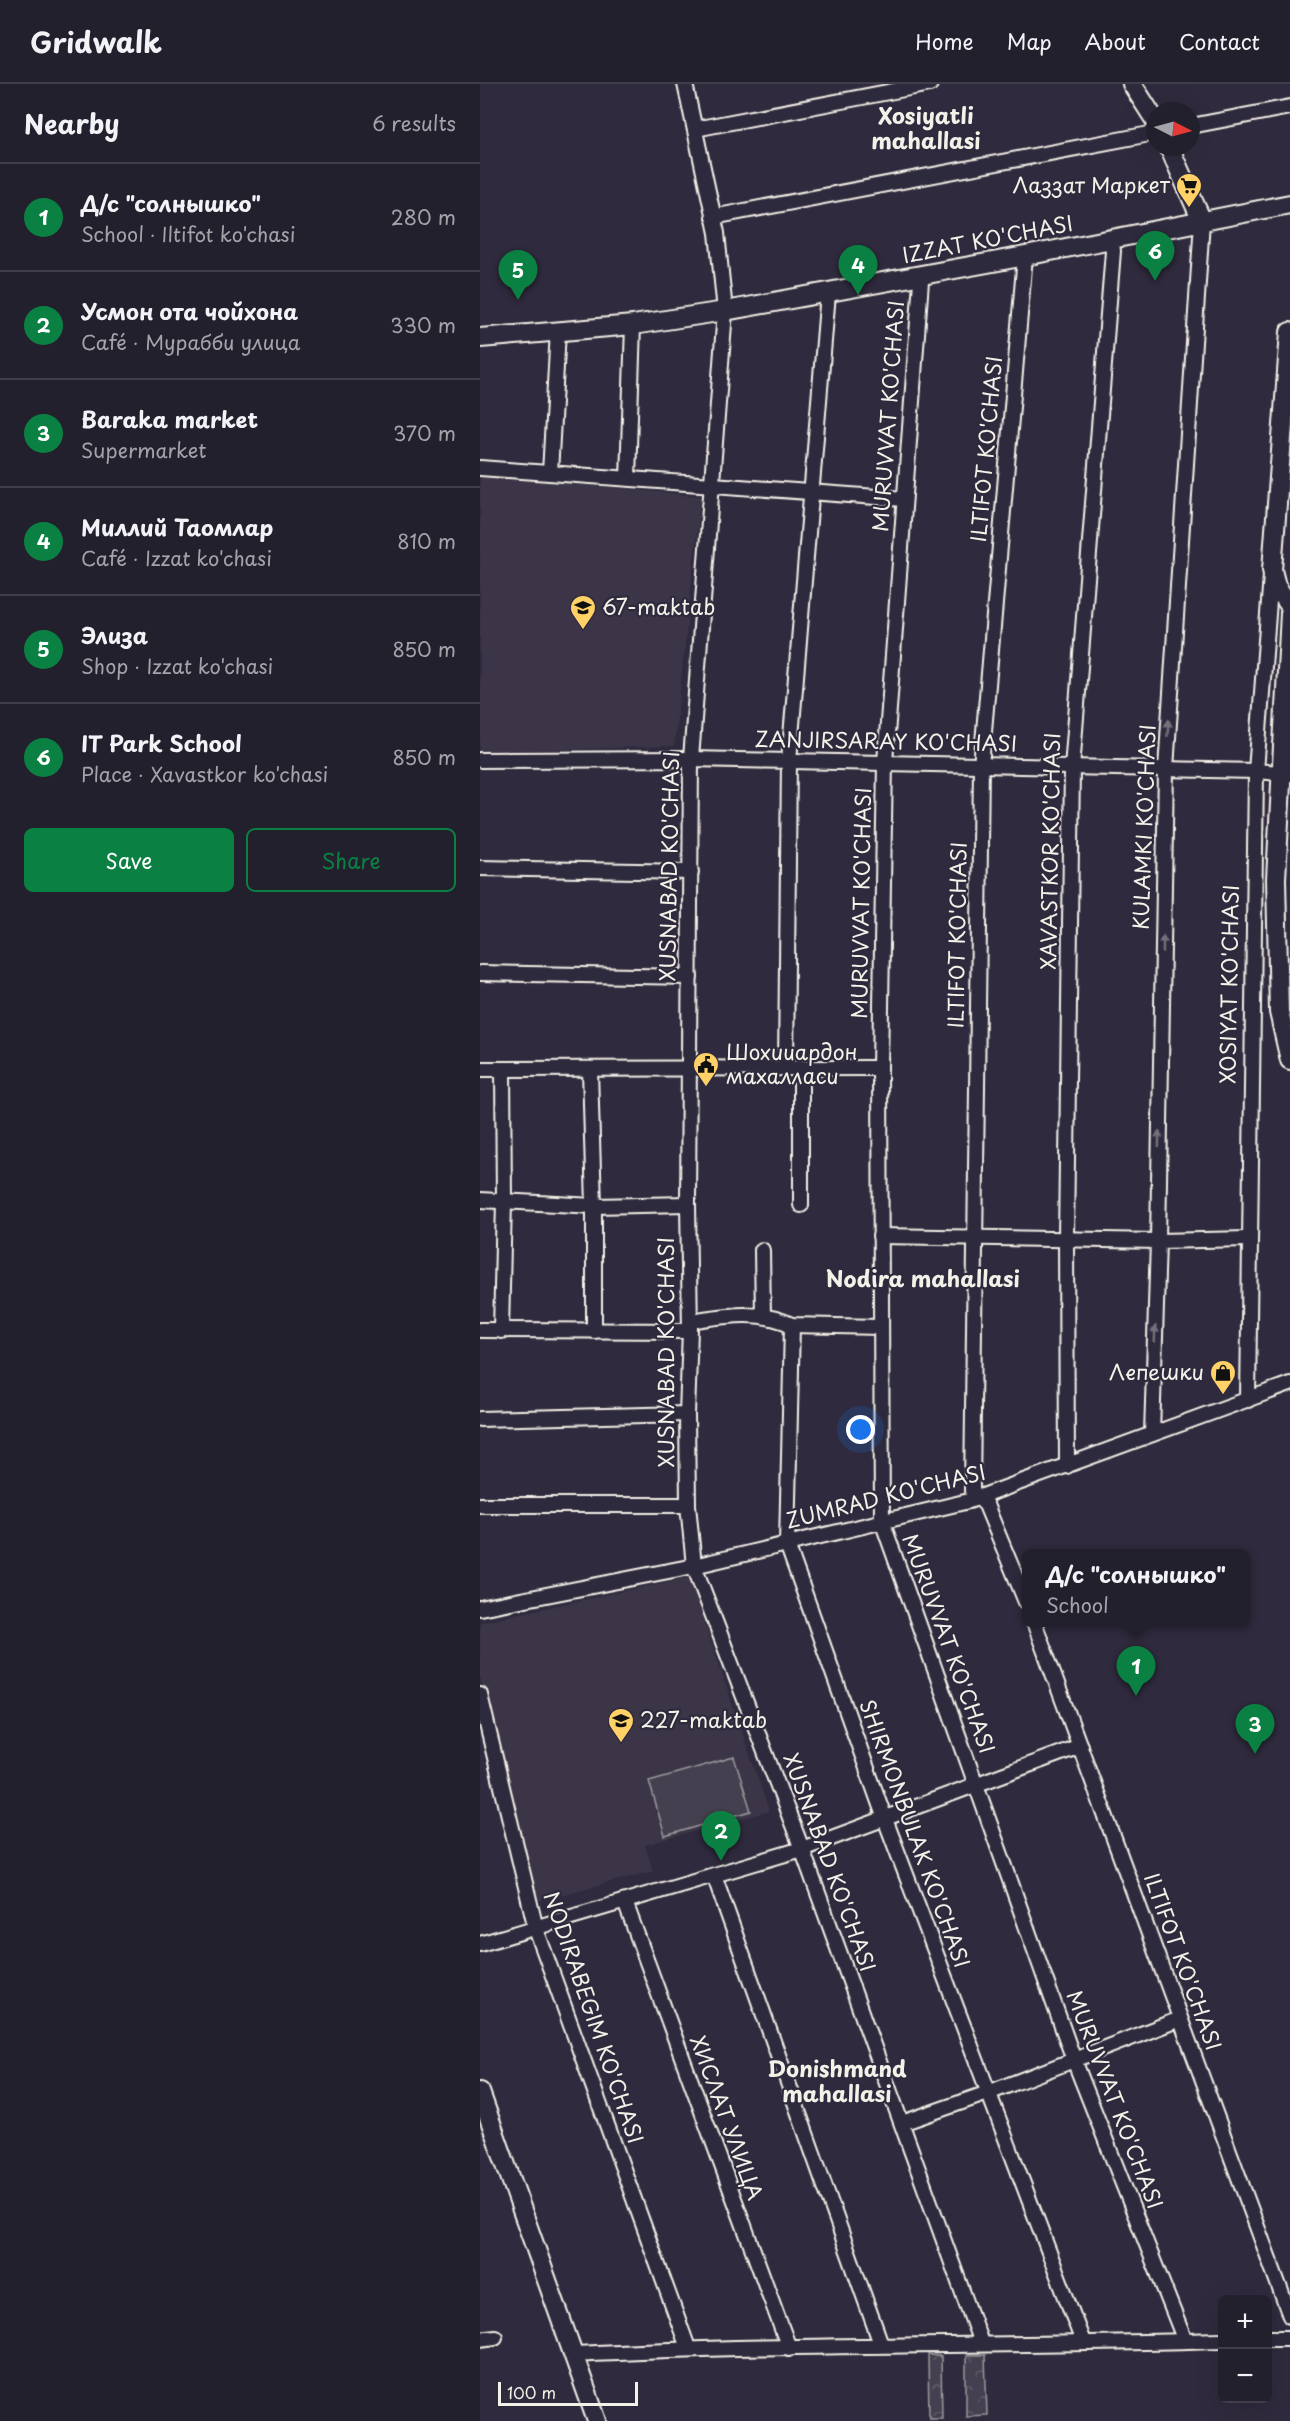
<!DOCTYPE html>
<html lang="en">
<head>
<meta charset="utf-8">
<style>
	:root { --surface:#23202e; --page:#2f2d3a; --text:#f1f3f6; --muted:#a3a3aa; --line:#403e4a; --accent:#0b8043 }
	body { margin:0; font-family:"Playpen Sans",sans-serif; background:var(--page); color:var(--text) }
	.controls { position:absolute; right:18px; bottom:18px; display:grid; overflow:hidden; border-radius:9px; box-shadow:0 6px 24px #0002 }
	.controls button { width:54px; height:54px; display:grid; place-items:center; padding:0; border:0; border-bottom:2px solid var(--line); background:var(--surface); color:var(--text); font:30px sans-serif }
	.compass { position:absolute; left:666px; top:18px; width:54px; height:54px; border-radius:50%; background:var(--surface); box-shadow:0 6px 24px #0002; rotate:96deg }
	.scale { position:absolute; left:18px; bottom:15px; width:140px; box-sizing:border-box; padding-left:6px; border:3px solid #f4f1e8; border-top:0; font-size:16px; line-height:21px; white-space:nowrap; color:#f4f1e8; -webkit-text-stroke:4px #2f2a3d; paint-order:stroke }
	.you { position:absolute; left:381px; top:1346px; width:21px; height:21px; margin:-15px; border:4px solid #fff; border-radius:50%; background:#1a73e8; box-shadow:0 0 0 9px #1a73e833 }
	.badge { display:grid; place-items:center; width:39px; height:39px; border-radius:50%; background:var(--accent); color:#fff; font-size:20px; font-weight:700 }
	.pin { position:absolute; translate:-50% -50px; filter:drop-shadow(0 2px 3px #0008) }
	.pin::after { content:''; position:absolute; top:32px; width:21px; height:18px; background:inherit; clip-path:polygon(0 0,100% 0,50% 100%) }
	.popup { position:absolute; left:542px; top:1465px; width:228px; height:78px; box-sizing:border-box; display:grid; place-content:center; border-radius:9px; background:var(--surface); filter:drop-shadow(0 2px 4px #0005); font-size:20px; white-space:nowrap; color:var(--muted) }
	.popup b { font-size:22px; color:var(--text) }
	.popup::after { content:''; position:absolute; left:50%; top:100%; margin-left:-12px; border:12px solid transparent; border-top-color:var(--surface) }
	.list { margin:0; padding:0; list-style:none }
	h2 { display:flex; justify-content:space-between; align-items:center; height:78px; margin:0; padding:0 24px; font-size:26px }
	h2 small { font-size:20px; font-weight:400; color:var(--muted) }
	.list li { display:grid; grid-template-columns:39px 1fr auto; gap:18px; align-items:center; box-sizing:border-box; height:108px; padding:0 24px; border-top:2px solid var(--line) }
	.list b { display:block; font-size:22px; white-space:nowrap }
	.list p { margin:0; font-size:20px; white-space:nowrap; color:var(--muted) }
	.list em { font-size:20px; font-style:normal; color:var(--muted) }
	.actions { display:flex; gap:12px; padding:18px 24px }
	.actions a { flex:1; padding:14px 0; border:2px solid var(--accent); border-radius:9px; text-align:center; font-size:21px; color:var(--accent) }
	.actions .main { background:var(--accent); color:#fff }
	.map { position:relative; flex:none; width:810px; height:2337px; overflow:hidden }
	header { display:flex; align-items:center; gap:36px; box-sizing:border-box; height:84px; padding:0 30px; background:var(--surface); border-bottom:2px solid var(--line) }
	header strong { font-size:28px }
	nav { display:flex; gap:33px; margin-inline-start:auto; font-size:21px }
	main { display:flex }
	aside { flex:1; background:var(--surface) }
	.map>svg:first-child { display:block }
	.built { fill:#3b3647 }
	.forest { fill:url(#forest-crowns); stroke:#9c989c; stroke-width:1.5 }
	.garden { fill:#454050; stroke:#9c989c; stroke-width:1.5 }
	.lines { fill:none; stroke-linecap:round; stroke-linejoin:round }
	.minor-casing { stroke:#f4f1e8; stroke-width:18 }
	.major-casing { stroke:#f4f1e8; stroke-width:22 }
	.minor { stroke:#2f2a3d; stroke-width:14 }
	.major { stroke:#2f2a3d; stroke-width:18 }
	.oneway { fill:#747079 }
	.labels { text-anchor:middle; stroke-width:4.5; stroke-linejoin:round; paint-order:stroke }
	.poi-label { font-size:21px; fill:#f4f1e8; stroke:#2f2a3d; text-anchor:start }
	.street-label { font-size:21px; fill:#f4f1e8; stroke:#2f2a3d }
	.neighbourhood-label { font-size:22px; font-weight:bold; fill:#f4f1e8; stroke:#2f2a3d }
</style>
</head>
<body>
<header>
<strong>Gridwalk</strong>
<nav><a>Home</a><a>Map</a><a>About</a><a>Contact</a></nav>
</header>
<main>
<aside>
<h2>Nearby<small>6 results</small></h2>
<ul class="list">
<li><span class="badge">1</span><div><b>Д/с &quot;солнышко&quot;</b><p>School · Iltifot ko'chasi</p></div><em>280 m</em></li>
<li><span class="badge">2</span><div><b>Усмон ота чойхона</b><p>Café · Мурабби улица</p></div><em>330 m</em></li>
<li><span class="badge">3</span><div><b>Baraka market</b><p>Supermarket</p></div><em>370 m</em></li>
<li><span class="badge">4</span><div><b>Миллий Таомлар</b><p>Café · Izzat ko'chasi</p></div><em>810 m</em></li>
<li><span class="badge">5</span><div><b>Элиза</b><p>Shop · Izzat ko'chasi</p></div><em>850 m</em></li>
<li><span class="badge">6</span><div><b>IT Park School</b><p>Place · Xavastkor ko'chasi</p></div><em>850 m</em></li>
</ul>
<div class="actions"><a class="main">Save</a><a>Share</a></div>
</aside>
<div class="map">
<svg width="810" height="2337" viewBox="0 0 810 2337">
	<defs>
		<pattern id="forest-crowns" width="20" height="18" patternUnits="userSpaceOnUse" patternTransform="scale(1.5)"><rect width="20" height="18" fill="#454050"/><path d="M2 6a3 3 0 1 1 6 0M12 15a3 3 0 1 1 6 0" fill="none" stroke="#605c69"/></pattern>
	</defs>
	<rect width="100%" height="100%" fill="#2f2a3d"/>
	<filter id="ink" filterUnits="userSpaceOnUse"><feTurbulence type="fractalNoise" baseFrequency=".0167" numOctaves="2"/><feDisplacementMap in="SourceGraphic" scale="12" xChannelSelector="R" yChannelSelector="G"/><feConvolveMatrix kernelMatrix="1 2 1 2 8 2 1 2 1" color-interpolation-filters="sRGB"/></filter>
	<g filter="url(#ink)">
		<g class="built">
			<path d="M0,391L221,412L194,662L0,668Z"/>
			<path d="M209,1493L289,1727L165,1761L173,1787L53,1818L0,1593V1538Z"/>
		</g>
		<g class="forest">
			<path d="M448,2271L461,2272L462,2334H449Z"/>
			<path d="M486,2271H505L507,2331L486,2332Z"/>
		</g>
		<path class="garden" d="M254,1673L271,1727L185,1752L169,1697Z"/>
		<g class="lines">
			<defs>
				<g id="minor">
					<path d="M205,0L237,149L245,227L211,675L208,1120L210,1246L207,1330L208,1421L214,1482L322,1765L501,2259"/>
					<path d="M711,42L810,23"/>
					<path d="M215,45L450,0"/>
					<path d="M233,133L675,49"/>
					<path d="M545,172L501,682L492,1407L506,1421L546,1518"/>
					<path d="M440,192L441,197L405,678L400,984L402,1437L594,1976L705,2257"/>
					<path d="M0,384L424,415"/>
					<path d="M70,389L78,247"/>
					<path d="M148,394L153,241"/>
					<path d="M0,676L211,675L776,687L810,690"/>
					<path d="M0,784L211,788"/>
					<path d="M0,889L210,893"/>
					<path d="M306,983L309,677L348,209"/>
					<path d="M0,985L400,984"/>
					<path d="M110,986L114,1122V1247"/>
					<path d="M0,1116L114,1122L208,1120"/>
					<path d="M321,1121V983"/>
					<path d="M400,1152L678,1157L768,1155"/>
					<path d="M282,1166L283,1232"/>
					<path d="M210,1237C244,1232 279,1225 312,1241L400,1243"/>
					<path d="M312,1241L307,1460L405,1735L603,2258"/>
					<path d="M0,1246L209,1247"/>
					<path d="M21,1247L24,1117L23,985"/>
					<path d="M768,1316L776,687L791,491"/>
					<path d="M0,1335L207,1330"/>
					<path d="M672,1350L678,1157L686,685L722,137"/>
					<path d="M587,1382L586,1155L592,684L633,167L631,155"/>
					<path d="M0,1421H208"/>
					<path d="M0,1524L214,1482L489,1417L810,1300"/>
					<path d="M554,1538L810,2232"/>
					<path d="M0,1611L56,1845L208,2264"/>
					<path d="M234,1791L401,2260"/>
					<path d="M145,1818L309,2264"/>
					<path d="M0,1860L322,1765L600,1662"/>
					<path d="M422,2039L508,2009L700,1935"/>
					<path d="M788,2254H810"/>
					<path d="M0,2255L15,2253"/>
					<path d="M95,2270C311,2259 527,2263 742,2256"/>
				</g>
				<g id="major">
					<path d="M652,0L675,36"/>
					<path d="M689,63L722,137"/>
					<path d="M810,248L792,486L796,502L810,522"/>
					<path d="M0,254L153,241L245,227L545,172L810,120"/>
					<path d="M810,529L796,795L799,928L810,976"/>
					<path d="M0,2008L117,2337"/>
				</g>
			</defs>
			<use href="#minor" class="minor-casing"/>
			<use href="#major" class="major-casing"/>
			<use href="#minor" class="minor"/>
			<use href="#major" class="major"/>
		</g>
		<defs><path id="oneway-solid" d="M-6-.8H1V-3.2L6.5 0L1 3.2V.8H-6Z" transform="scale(1.5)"/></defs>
		<g class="oneway">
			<use href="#oneway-solid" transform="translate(688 644) rotate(-86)"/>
			<use href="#oneway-solid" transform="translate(683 860) rotate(-89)"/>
			<use href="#oneway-solid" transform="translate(679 1055) rotate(-89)"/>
			<use href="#oneway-solid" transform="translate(675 1250) rotate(-88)"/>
		</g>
	</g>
	<defs>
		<symbol id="supermarket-pin" viewBox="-11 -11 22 30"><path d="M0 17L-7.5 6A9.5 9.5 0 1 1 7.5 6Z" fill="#ffd166" stroke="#2f2a3d"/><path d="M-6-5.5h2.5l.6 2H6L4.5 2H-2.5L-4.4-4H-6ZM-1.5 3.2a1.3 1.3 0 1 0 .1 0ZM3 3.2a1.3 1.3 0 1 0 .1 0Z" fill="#111"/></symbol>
		<symbol id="school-pin" viewBox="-11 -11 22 30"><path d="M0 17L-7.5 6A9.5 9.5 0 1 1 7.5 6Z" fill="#ffd166" stroke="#2f2a3d"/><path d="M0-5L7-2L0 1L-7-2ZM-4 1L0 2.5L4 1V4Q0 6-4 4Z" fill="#111"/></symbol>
		<symbol id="civic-pin" viewBox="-11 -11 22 30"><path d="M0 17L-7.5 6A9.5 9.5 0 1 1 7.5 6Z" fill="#ffd166" stroke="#2f2a3d"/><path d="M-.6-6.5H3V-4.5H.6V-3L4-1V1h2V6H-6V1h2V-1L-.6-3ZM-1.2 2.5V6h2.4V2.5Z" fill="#111"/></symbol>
		<symbol id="shop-pin" viewBox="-11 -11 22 30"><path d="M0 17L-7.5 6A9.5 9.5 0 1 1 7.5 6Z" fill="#ffd166" stroke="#2f2a3d"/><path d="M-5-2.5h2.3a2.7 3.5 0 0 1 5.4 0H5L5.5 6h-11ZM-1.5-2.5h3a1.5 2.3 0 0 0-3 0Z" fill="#111"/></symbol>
	</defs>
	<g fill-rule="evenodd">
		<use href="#supermarket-pin" x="694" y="87" width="30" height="40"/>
		<use href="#school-pin" x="88" y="509" width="30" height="40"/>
		<use href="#civic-pin" x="211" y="966" width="30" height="40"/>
		<use href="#shop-pin" x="728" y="1274" width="30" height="40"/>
		<use href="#school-pin" x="126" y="1622" width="30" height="40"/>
	</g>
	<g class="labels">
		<g class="poi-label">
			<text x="690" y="109" text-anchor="end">Лаззат Маркет</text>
			<text x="122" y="531">67-maktab</text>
			<text x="246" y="976">Шохииардон<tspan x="246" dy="24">махалласи</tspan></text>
			<text x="724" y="1296" text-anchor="end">Лепешки</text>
			<text x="160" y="1644">227-maktab</text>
		</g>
		<g class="street-label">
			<text transform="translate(508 156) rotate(-11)" y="7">IZZAT KO'CHASI</text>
			<text transform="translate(409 332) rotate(-86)" y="7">MURUVVAT KO'CHASI</text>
			<text transform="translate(507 365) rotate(-85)" y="7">ILTIFOT KO'CHASI</text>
			<text transform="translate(406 658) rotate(1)" y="7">ZANJIRSARAY KO'CHASI</text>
			<text transform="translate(665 743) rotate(-88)" y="7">KULAMKI KO'CHASI</text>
			<text transform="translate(571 767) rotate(-89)" y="7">XAVASTKOR KO'CHASI</text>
			<text transform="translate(190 782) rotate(-89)" y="7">XUSNABAD KO'CHASI</text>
			<text transform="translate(382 819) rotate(-89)" y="7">MURUVVAT KO'CHASI</text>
			<text transform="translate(478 851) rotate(-89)" y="7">ILTIFOT KO'CHASI</text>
			<text transform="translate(750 900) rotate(-89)" y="7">XOSIYAT KO'CHASI</text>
			<text transform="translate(187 1268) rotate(-90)" y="7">XUSNABAD KO'CHASI</text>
			<text transform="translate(406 1413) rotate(-14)" y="7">ZUMRAD KO'CHASI</text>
			<text transform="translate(468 1560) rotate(70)" y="7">MURUVVAT KO'CHASI</text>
			<text transform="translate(434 1750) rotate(70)" y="7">SHIRMONBULAK KO'CHASI</text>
			<text transform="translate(349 1779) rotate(70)" y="7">XUSNABAD KO'CHASI</text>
			<text transform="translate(702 1878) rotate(70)" y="7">ILTIFOT KO'CHASI</text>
			<text transform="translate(113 1934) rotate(71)" y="7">NODIRABEGIM KO'CHASI</text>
			<text transform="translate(634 2016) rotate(69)" y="7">MURUVVAT KO'CHASI</text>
			<text transform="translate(246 2034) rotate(70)" y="7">ХИСЛАТ УЛИЦА</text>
		</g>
		<g class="neighbourhood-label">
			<text x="446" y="40">Xosiyatli<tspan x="446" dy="25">mahallasi</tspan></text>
			<text x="443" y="1203">Nodira mahallasi</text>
			<text x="357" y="1993">Donishmand<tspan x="357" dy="25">mahallasi</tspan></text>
		</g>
	</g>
</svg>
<div class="controls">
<button>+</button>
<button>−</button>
</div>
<svg class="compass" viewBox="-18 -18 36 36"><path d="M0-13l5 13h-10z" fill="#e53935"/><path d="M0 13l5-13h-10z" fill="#a3a3aa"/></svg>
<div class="scale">100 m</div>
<div class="you"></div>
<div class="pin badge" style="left:656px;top:1612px">1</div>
<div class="popup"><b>Д/с &quot;солнышко&quot;</b>School</div>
<div class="pin badge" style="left:241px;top:1777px">2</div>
<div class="pin badge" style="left:775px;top:1670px">3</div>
<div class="pin badge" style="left:378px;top:211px">4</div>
<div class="pin badge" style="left:38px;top:216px">5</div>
<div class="pin badge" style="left:675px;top:197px">6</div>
</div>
</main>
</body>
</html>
